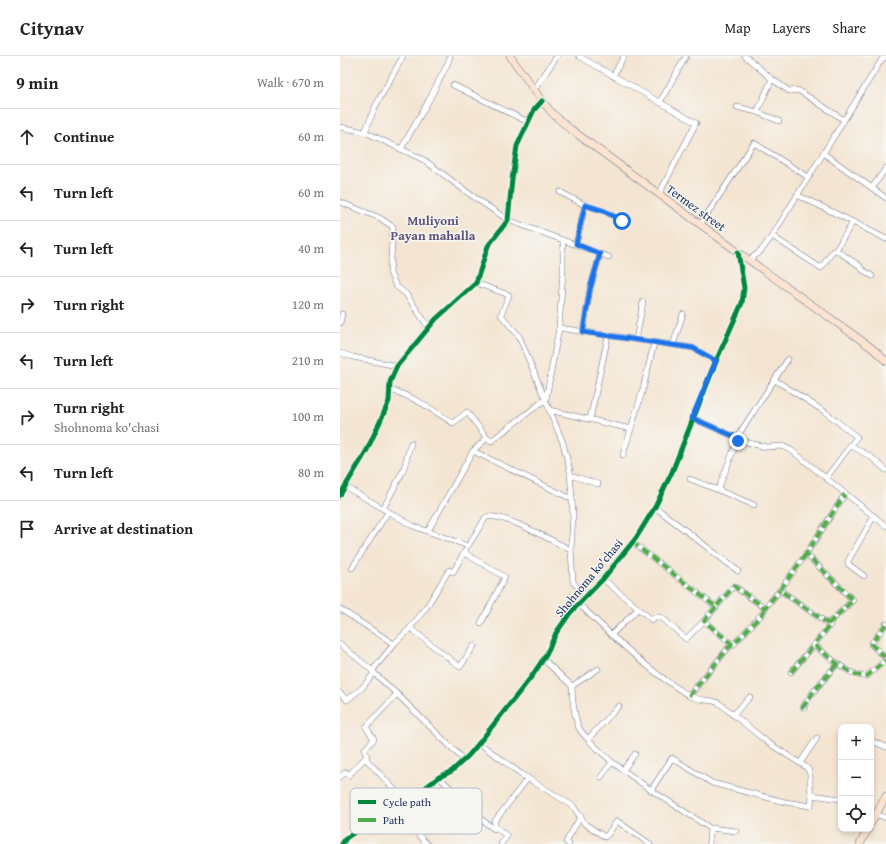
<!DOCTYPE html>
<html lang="en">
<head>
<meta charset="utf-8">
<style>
	:root { --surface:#fff; --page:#f2f2f2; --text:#222; --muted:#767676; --line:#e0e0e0 }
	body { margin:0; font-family:"Gentium Book Plus",serif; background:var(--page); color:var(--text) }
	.controls { position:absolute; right:12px; bottom:12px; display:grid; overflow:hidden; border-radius:8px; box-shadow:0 2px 6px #0003 }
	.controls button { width:36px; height:36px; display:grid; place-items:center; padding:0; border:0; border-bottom:1px solid var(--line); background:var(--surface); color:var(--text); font:20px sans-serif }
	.stop { position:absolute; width:12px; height:12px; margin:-9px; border:3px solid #1a73e8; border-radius:50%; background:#fff }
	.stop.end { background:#1a73e8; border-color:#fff; box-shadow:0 1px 4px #0008 }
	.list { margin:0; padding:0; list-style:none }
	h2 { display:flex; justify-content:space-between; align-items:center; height:52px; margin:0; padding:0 16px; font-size:17px }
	h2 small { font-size:13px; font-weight:400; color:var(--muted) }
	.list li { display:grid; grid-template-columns:26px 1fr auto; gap:12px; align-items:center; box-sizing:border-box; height:56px; padding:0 16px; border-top:1px solid var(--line) }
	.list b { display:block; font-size:15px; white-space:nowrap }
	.list p { margin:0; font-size:13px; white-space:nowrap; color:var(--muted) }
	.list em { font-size:13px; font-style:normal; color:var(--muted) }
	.icon { flex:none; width:22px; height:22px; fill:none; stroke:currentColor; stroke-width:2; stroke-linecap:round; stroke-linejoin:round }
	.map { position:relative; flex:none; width:546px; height:788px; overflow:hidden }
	header { display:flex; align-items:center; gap:24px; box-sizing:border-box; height:56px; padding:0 20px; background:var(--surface); border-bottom:1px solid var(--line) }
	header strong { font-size:19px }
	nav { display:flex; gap:22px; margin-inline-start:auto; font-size:14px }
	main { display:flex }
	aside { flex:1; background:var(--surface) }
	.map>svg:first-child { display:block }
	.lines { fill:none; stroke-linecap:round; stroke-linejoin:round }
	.street-casing { stroke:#676f87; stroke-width:6 }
	.secondary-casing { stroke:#676f87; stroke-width:8 }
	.street { stroke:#fff; stroke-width:5 }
	.secondary { stroke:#fde4d1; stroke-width:7 }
	.quiet { stroke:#52ab49; stroke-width:4; stroke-dasharray:8 4; stroke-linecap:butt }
	.cycleway-casing { stroke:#f6f6f2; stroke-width:8 }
	.cycleway { stroke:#00873e; stroke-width:5 }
	.route { stroke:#1a73e8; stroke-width:5 }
	.labels { text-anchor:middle; stroke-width:3; stroke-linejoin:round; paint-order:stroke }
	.street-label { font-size:12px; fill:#1b2f5e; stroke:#f6f6f2 }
	.neighbourhood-label { font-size:13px; font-weight:bold; fill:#5b517a; stroke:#f6f6f2 }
	.key { fill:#f6f6f2; stroke:#b4bac6; stroke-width:1 }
	.key-label { font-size:11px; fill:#1b2f5e }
</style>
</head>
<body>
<header>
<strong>Citynav</strong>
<nav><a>Map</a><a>Layers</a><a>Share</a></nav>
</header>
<main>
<aside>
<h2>9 min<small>Walk · 670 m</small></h2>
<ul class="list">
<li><svg class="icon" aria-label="ahead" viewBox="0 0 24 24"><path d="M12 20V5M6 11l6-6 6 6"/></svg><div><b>Continue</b></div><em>60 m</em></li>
<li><svg class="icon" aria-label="left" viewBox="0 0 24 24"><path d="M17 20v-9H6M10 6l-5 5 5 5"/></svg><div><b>Turn left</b></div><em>60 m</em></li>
<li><svg class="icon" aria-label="left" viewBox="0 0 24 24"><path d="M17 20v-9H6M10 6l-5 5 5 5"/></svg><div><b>Turn left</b></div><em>40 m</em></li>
<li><svg class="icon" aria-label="right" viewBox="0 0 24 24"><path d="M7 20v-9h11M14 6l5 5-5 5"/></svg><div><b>Turn right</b></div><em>120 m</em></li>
<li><svg class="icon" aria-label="left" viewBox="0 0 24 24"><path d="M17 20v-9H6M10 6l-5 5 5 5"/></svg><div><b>Turn left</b></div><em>210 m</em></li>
<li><svg class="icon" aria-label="right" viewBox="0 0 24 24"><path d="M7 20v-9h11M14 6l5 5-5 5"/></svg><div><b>Turn right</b><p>Shohnoma ko'chasi</p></div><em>100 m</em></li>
<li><svg class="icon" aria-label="left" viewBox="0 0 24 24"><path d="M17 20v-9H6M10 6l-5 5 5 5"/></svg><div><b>Turn left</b></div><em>80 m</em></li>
<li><svg class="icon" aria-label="arrive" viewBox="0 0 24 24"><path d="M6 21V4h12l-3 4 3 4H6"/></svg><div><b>Arrive at destination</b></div></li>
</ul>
</aside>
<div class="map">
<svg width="546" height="788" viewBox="0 0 546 788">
	<rect width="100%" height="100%" fill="#f6f6f2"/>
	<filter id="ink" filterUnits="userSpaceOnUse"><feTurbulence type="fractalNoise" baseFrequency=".025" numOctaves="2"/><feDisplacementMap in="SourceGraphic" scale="8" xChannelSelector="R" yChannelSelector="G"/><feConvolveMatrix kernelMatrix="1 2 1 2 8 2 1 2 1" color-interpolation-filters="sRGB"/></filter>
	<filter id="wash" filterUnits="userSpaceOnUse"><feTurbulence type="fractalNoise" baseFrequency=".012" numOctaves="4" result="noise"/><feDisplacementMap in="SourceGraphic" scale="16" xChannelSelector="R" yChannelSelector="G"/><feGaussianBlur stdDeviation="0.9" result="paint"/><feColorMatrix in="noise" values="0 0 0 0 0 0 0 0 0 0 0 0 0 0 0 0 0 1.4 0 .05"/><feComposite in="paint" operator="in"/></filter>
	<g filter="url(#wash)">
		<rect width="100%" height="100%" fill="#f4e5d2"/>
	</g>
	<g filter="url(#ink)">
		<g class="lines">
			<defs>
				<g id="street">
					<path d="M63,0L35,51L25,76L84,104L131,139L168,164L269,201"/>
					<path d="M239,0L356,67L319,138"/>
					<path d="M405,0L432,23"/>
					<path d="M273,20L284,0"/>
					<path d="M113,29L188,66"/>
					<path d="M194,34L217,0"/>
					<path d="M320,46L346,0"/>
					<path d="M397,51L417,56L439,65"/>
					<path d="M417,56L432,23L449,35L458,34L504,64"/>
					<path d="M0,71L25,76"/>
					<path d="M61,93L88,46L108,7L110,0"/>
					<path d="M483,97L546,142"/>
					<path d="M532,132L546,112"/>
					<path d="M220,136L245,149L236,189"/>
					<path d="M457,139L474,147L513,166L496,194L520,210V212L532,220"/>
					<path d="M0,146L40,162L53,171L50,217L56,230L66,238L89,272"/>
					<path d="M245,149L264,155L282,165"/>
					<path d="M513,166L546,183"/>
					<path d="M360,169L414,87L468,121"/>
					<path d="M432,180L481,212L493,195L496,194"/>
					<path d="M409,204L421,195L432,180L542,3L546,1"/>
					<path d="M136,227L169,239L161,259L179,280L223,387L230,415L233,459L231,494"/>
					<path d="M0,267L2,258"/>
					<path d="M219,272L353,292L376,305"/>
					<path d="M243,276L250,233L260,198"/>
					<path d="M296,284L303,246"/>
					<path d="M333,289L343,258"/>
					<path d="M0,297L13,301L57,310"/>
					<path d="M435,324L485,356L517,381L486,422"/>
					<path d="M50,334C73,340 93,354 113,367L127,356L147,382"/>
					<path d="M209,354L291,373"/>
					<path d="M352,362L409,387L426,391L442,390L451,394L546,470"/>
					<path d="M250,363L268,280"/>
					<path d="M510,389L531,401L546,414"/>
					<path d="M133,395L147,382L151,385L206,343L219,272L223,215V184"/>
					<path d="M283,399L303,333L314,287"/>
					<path d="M230,419L258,428"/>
					<path d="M350,423L378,434"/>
					<path d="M6,431L73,470L128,490L146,461C162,456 214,486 231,494L233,526L247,540"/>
					<path d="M0,439L27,394L43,359L49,345L50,326L57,310L96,263L136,227L148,190L168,164L172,123L177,90L194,54L202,45"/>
					<path d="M414,449L378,434L401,375L448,303"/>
					<path d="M315,451L398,515"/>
					<path d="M43,453L63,415L71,387"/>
					<path d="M88,475L133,395L232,443"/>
					<path d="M292,486L376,551L394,530L425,552L440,534"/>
					<path d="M126,494V498L165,521L141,567"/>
					<path d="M466,498L440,534L490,569L474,589C486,598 512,623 527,620L546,604"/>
					<path d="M12,512L48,456"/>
					<path d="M524,520L508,508V505L534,460"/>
					<path d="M263,523L312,564L315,561H321L346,583L364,565"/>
					<path d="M239,548C267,575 295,602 327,625C335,630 342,636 350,640C360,646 369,642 379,647L427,686L466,711C474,718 467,730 472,739L501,743"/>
					<path d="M376,551L364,565L393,589"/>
					<path d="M0,553L54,588"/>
					<path d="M488,568L513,544L466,498L505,438"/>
					<path d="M546,568L531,588L546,602"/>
					<path d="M70,572L120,611L134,590"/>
					<path d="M271,579L298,553"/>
					<path d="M0,588L34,616"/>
					<path d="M203,603L232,630C232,643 234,657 238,670C243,682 263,697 272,706L261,721"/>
					<path d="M32,615L54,588L70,572L86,552L109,514L113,516L125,495"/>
					<path d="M451,616L474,589"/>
					<path d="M232,630L258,613"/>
					<path d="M0,637L7,644L22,632L34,617L57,638"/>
					<path d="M349,640L389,591L393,589L423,557L425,552"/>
					<path d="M464,652L463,651L474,635L497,608"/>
					<path d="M393,659L410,641"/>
					<path d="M248,683L279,650"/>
					<path d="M534,686L546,691"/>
					<path d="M139,687L184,720L233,750L245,768L265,781L268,778L277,765L310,788"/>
					<path d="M272,706L283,714L295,698"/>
					<path d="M460,707L477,682"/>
					<path d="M283,714L311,734L332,702L372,727L445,746L471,750L472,739"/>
					<path d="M0,721L6,716L9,719L25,702"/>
					<path d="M99,721L126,747L128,753L154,773L156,771"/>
					<path d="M311,734L370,772L396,775"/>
					<path d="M66,746L25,702L27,700L24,694L34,683L26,671L57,638L123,703"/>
					<path d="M55,754L87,788"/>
					<path d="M536,758L546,762"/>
					<path d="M2,788L6,782L18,774L37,765L61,751L99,721L112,715L129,699L139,687L192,620L206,599L216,577L230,557L263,523L296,482L315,451L332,416L376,305L402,247L404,232L398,196"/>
					<path d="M161,788L167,780L156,771L154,766L188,722"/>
					<path d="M229,788L226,786L241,760"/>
					<path d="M369,788L370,772"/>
				</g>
				<g id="secondary">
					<path d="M170,0L202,45L213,58L229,72L398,196L532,292L546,305"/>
					<path d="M531,767L546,740"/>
					<path d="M520,788L528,773"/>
				</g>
			</defs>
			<use href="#street" class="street-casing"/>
			<use href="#secondary" class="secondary-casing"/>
			<use href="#street" class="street"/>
			<use href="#secondary" class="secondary"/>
			<g class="quiet">
				<path d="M292,486L376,551L394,530L425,552L440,534"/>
				<path d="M466,498L440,534L490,569L474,589C486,598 512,623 527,620L546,604"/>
				<path d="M376,551L364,565L393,589"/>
				<path d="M488,568L513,544L466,498L505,438"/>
				<path d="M546,568L531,588L546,602"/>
				<path d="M451,616L474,589"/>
				<path d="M349,640L389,591L393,589L423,557L425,552"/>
				<path d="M464,652L463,651L474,635L497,608"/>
			</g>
			<defs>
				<g id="cycleway">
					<path d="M0,439L27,394L43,359L49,345L50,326L57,310L96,263L136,227L148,190L168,164L172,123L177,90L194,54L202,45"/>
					<path d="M2,788L6,782L18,774L37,765L61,751L99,721L112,715L129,699L139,687L192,620L206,599L216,577L230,557L263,523L296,482L315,451L332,416L376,305L402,247L404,232L398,196"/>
				</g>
			</defs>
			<use href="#cycleway" class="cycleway-casing"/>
			<use href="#cycleway" class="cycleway"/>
		</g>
	</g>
	<g class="lines" filter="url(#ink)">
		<path class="route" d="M282,165L264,155L245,149L236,188L260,198L250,233L243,276L353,292L376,305L352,362L398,382V385"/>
	</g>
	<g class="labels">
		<g class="street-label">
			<text transform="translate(356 152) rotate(36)" y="4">Termez street</text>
			<text transform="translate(249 522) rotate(-50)" y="4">Shohnoma ko'chasi</text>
		</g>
		<g class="neighbourhood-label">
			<text x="93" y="169">Muliyoni<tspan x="93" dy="15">Payan mahalla</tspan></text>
		</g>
	</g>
	<rect x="10" y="732" width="132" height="46" rx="6" class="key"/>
	<rect x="18" y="744" width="18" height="4" fill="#00873e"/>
	<rect x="18" y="762" width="18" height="4" fill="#52ab49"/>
	<g class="key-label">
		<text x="43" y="750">Cycle path</text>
		<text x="43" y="768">Path</text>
	</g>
</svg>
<div class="controls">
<button>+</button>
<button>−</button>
<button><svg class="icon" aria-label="locate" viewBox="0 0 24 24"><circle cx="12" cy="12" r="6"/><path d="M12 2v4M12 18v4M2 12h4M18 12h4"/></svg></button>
</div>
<div class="stop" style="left:282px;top:165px"></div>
<div class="stop end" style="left:398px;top:385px"></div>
</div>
</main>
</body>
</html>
